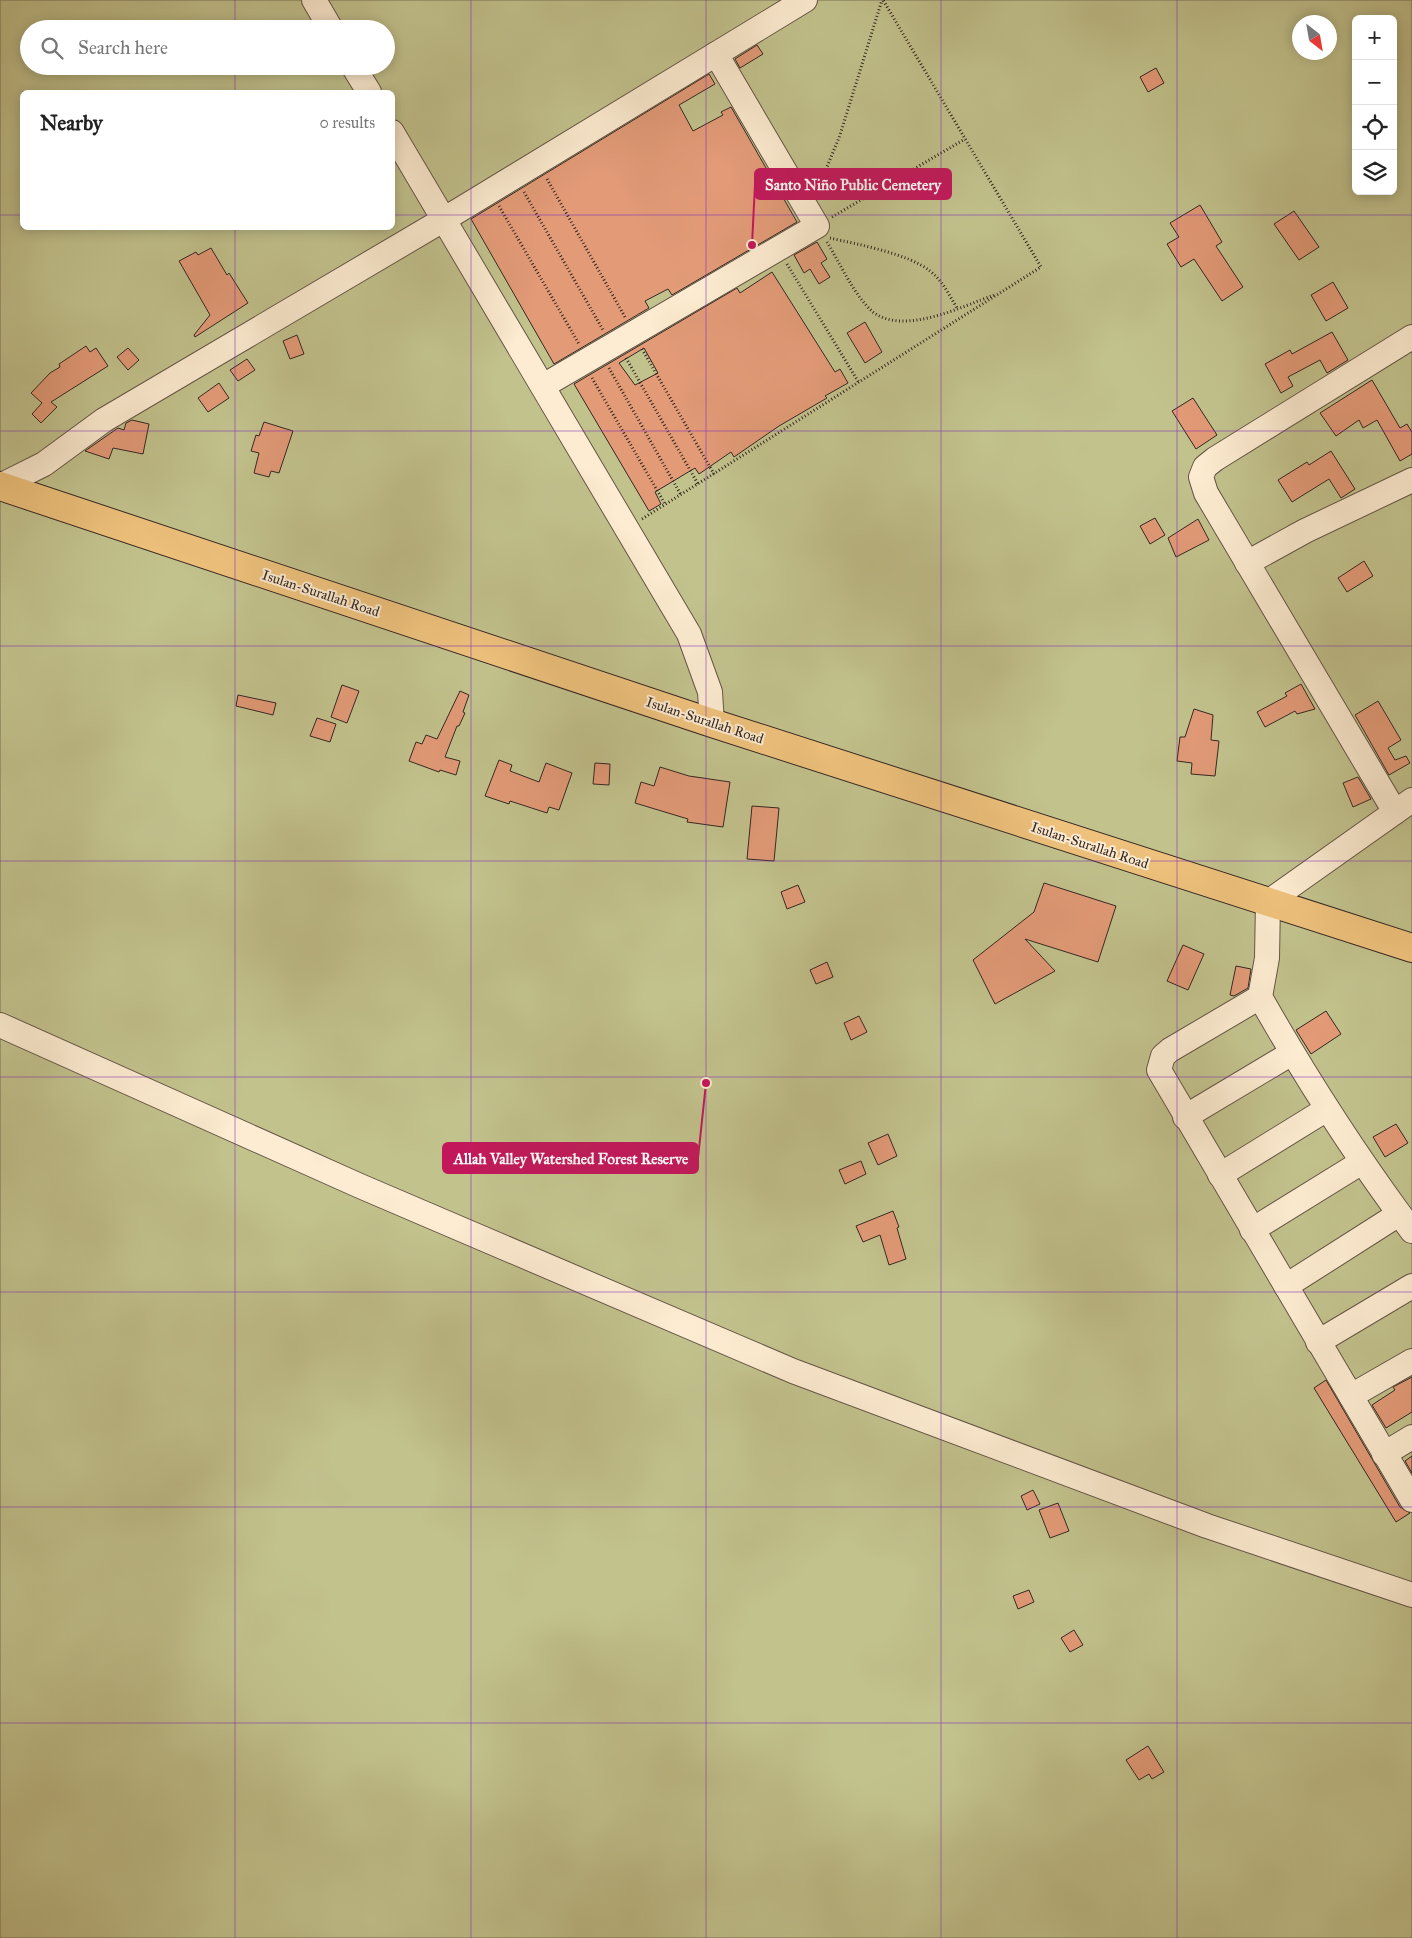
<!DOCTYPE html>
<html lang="en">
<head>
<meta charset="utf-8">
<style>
	:root { --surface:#fff; --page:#f6f6f6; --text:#222; --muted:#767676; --line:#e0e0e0 }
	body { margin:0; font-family:"IM FELL Great Primer",serif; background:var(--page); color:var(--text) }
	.controls { position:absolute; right:15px; top:15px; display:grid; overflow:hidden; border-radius:8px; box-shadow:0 2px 12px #0003 }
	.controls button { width:45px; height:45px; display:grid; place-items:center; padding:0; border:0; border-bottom:1px solid var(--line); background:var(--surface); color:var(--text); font:25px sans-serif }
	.compass { position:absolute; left:1292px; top:15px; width:45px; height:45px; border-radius:50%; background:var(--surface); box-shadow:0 2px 12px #0003; rotate:149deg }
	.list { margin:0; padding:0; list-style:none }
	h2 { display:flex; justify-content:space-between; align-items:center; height:65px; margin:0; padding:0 20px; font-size:21px }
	h2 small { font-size:16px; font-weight:400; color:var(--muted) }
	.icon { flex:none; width:28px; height:28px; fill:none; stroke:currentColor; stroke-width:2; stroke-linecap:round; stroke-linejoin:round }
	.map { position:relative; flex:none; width:1412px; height:1938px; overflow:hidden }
	.search { position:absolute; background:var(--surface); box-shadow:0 2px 12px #0003; left:20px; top:20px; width:375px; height:55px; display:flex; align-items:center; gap:12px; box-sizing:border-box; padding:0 18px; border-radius:28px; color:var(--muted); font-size:19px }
	.panel { position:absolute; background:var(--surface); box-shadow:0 2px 12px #0003; left:20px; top:90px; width:375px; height:140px; border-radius:8px }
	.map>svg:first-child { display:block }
	.green { fill:#c2c28d; stroke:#7b7458; fill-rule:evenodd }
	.building { fill:#e29a77; stroke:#342722; fill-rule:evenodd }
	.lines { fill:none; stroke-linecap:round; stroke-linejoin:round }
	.minor-casing { stroke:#665648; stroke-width:26 }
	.highway-casing { stroke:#342722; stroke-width:30 }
	.path { stroke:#342722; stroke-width:3; stroke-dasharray:1 2.5; stroke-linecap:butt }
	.minor { stroke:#fdecd1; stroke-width:24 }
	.highway { stroke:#eec17c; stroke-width:28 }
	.grid { fill:none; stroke:#7b2cbf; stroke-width:1; stroke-opacity:0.55 }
	.labels { text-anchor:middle; stroke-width:4; stroke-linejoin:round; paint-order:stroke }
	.street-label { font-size:14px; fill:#342722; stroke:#fdecd1 }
	.leader { fill:none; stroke:#c2185b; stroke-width:2 }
	.callout-dot { fill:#c2185b; stroke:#fdecd1; stroke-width:2 }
	.callout { fill:#c2185b; stroke:#c2185b; stroke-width:2 }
	.callout-label { font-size:15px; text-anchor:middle; font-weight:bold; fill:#fff }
</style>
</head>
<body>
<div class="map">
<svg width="1412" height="1938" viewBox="0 0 1412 1938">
	<rect width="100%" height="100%" fill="#fce2b8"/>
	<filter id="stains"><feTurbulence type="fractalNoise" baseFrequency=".004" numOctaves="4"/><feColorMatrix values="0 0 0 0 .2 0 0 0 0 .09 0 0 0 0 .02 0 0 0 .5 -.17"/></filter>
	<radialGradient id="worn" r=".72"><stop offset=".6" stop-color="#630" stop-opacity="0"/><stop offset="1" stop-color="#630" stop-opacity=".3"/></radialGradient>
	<path class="green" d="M0,0H1412V1938H0ZM1356,19H1393V191H1356ZM1300,22H1330V52H1300ZM29,29H386V66H29ZM22,92H392V228H22Z"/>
	<g class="building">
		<path d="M757,45L763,54L740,68L735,59Z"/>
		<path d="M1156,68L1164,83L1148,92L1140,77Z"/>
		<path d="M709,74L715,84L679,105L693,131L723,115L721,112L731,107L797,222L672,295L668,289L645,301L649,308L554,364L471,219Z"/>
		<path d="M1200,205L1222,242L1216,246L1243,287L1222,301L1194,259L1181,267L1167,244L1179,237L1170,223Z"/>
		<path d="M1294,211L1319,247L1299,260L1274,224Z"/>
		<path d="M817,242L827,259L821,263L830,277L819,284L810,269L804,273L794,255Z"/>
		<path d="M211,248L227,275L229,273L248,303L195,337L194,335L210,315L179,261L196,252L198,255Z"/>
		<path d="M772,272L835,372L840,369L848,383L825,396L827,398L779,426L734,457L731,452L699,474L695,468L655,492L661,504L649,511L574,384L737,288L740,293ZM644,348L658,373L635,385L619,363Z"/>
		<path d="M1333,282L1348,308L1326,321L1311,295Z"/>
		<path d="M865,322L882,352L865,363L847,333Z"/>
		<path d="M1332,332L1348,360L1327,373L1320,360L1288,377L1293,386L1281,393L1265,364L1290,350L1292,354Z"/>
		<path d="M297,335L304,354L290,359L283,341Z"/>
		<path d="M86,346L90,352L96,348L108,366L51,402L57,407L41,423L32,414L42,403L31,393L50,373L60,367L59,364Z"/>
		<path d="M128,348L139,360L128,370L117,357Z"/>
		<path d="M247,359L255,370L238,381L230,370Z"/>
		<path d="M1372,380L1400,428L1407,424L1412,432V454L1400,461L1377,420L1363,428L1359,420L1336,436L1320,413Z"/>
		<path d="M219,383L229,398L208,412L198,398Z"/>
		<path d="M1193,398L1217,435L1196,449L1172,411Z"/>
		<path d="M132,420L149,424L143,454L113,448L109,459L85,451L118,428L124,430L126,423Z"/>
		<path d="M264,422L293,431L279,473L271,471L269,477L254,473L259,453L251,451L256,435L259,436Z"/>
		<path d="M1331,451L1355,489L1341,498L1329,479L1292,502L1278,480L1307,462L1309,465Z"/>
		<path d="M1155,518L1165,535L1150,544L1140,526Z"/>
		<path d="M1198,519L1209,540L1176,557L1168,538Z"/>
		<path d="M1364,561L1373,576L1347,592L1338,578Z"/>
		<path d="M1301,684L1315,709L1297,714L1295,711L1265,727L1257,712L1287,696L1285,693Z"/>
		<path d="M342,685L359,691L347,723L331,717Z"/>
		<path d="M460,691L469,695L463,712L465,713L459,726H457L445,757L460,761L456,775L440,770L439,772L409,761L416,742L422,744L426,735L437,739Z"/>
		<path d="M238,695L276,703L273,715L236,706Z"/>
		<path d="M1378,701L1401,740L1388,748L1395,760L1406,756L1410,763L1389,775L1355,715Z"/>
		<path d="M1194,709L1213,715L1211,740L1219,741L1215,776L1191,774L1192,763L1177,761L1180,737H1185Z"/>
		<path d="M317,718L336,724L330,742L310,736Z"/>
		<path d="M499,760L512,765L510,771L539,782L546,763L572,773L559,810L549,807L547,813L510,801L509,804L485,796Z"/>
		<path d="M595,763L610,764L609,785L593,784Z"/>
		<path d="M660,767L689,776L730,782L723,827L687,822L688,819L635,803L641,782L654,786Z"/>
		<path d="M1358,777L1371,799L1353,807L1343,783Z"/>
		<path d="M752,806L779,808L774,861L747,859Z"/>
		<path d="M1044,883L1116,906L1098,962L1025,939L1055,971L995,1004L973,960L1034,912Z"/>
		<path d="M798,885L805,902L787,909L781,892Z"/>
		<path d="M1183,945L1204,954L1188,990L1167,981Z"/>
		<path d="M827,962L833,977L816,984L810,970Z"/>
		<path d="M1236,966L1251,969L1248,988L1234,996L1230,995Z"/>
		<path d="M1326,1011L1341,1034L1311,1054L1296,1030Z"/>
		<path d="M859,1016L867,1032L851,1040L844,1023Z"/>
		<path d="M1396,1124L1408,1143L1385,1157L1373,1137Z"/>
		<path d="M888,1134L897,1156L878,1165L868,1143Z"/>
		<path d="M861,1161L866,1174L845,1184L839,1170Z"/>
		<path d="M893,1211L899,1227L897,1228L906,1259L889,1265L880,1235L863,1242L856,1226Z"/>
		<path d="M1412,1377V1412L1386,1428L1372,1405L1395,1390L1393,1387Z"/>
		<path d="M1326,1380L1400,1507L1410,1513L1396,1522L1314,1388Z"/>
		<path d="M1412,1456V1473L1405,1461Z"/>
		<path d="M1033,1490L1040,1504L1027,1510L1021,1496Z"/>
		<path d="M1058,1503L1069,1531L1050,1538L1039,1510Z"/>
		<path d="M1029,1590L1034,1602L1018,1609L1013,1596Z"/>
		<path d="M1074,1630L1083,1645L1070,1652L1061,1638Z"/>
		<path d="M1148,1746L1164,1772L1152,1779L1149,1774L1139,1780L1126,1760Z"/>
	</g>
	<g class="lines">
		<defs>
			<g id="minor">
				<path d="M314,0L331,29"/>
				<path d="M353,66L369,92"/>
				<path d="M392,132L689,634L710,692L712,723"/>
				<path d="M543,386L817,226L716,54"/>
				<path d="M0,486L44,464L104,420L443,220L805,0"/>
				<path d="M1247,563L1305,531L1412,480"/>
				<path d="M1412,800L1268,902L1267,958L1260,997C1306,1078 1356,1156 1412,1231"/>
				<path d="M1395,812L1206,493L1201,477L1205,467L1215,459L1412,337"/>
				<path d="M1260,997L1170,1050L1163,1056L1159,1070L1412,1500"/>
				<path d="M0,1025L360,1186L793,1371L1207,1526L1412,1595"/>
				<path d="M1185,1117L1292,1053"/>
				<path d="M1220,1175L1327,1109"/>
				<path d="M1252,1230L1362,1162"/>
				<path d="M1286,1286L1399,1214"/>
				<path d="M1318,1342L1412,1286"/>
				<path d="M1351,1396L1412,1361"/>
				<path d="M1384,1454L1412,1437"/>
			</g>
			<path id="highway" d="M0,486L712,723L1412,948"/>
		</defs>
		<use href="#minor" class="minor-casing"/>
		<use href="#highway" class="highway-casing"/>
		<g class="path">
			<path d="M547,179L625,317"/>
			<path d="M818,189L840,135L882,0"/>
			<path d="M524,192L603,330"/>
			<path d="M499,206L579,344"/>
			<path d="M832,217L965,139"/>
			<path d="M830,238C857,244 909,254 930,271C943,281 949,295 957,308"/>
			<path d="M827,242C839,262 856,298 873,312C904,336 963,306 994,295"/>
			<path d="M787,264L859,383"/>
			<path d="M642,349L714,474"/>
			<path d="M626,358L698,484"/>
			<path d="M609,368L681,495"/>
			<path d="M592,378L665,504"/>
			<path d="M642,519L1041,267L883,0"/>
		</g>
		<use href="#minor" class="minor"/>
		<use href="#highway" class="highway"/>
	</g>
	<path class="grid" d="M235,0V29M471,0V1938M706,0V1938M941,0V1938M1177,0V1938M235,66V92M0,215H22M392,215H1412M235,228V1938M0,431H1412M0,646H1412M0,861H1412M0,1077H1412M0,1292H1412M0,1507H1412M0,1723H1412"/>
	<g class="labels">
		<g class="street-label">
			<text transform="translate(321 593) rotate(18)" y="5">Isulan-Surallah Road</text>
			<text transform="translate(705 720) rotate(18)" y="5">Isulan-Surallah Road</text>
			<text transform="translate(1090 845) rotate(18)" y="5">Isulan-Surallah Road</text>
		</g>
	</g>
	<path class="leader" d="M752 245L755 184M706 1083L698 1158"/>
	<g class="callout-dot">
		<circle cx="752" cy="245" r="5"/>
		<circle cx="706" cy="1083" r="5"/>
	</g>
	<g class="callout">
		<rect x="755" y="169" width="196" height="30" rx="5"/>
		<rect x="443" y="1143" width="255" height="30" rx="5"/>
	</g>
	<g class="callout-label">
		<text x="853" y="190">Santo Niño Public Cemetery</text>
		<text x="571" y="1164">Allah Valley Watershed Forest Reserve</text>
	</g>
	<rect width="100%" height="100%" filter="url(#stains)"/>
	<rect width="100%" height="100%" fill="url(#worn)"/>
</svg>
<div class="controls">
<button>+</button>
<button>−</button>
<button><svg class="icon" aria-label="locate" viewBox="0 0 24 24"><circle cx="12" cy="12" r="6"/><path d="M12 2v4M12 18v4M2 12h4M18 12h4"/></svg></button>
<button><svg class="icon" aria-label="layers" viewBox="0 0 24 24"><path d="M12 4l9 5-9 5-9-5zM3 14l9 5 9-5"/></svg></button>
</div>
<svg class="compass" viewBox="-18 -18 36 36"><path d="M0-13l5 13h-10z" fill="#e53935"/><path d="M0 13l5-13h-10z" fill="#767676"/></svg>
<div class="search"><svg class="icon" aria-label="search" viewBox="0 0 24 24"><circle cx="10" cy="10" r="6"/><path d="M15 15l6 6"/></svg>Search here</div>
<section class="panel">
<h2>Nearby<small>0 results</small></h2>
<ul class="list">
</ul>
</section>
</div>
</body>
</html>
